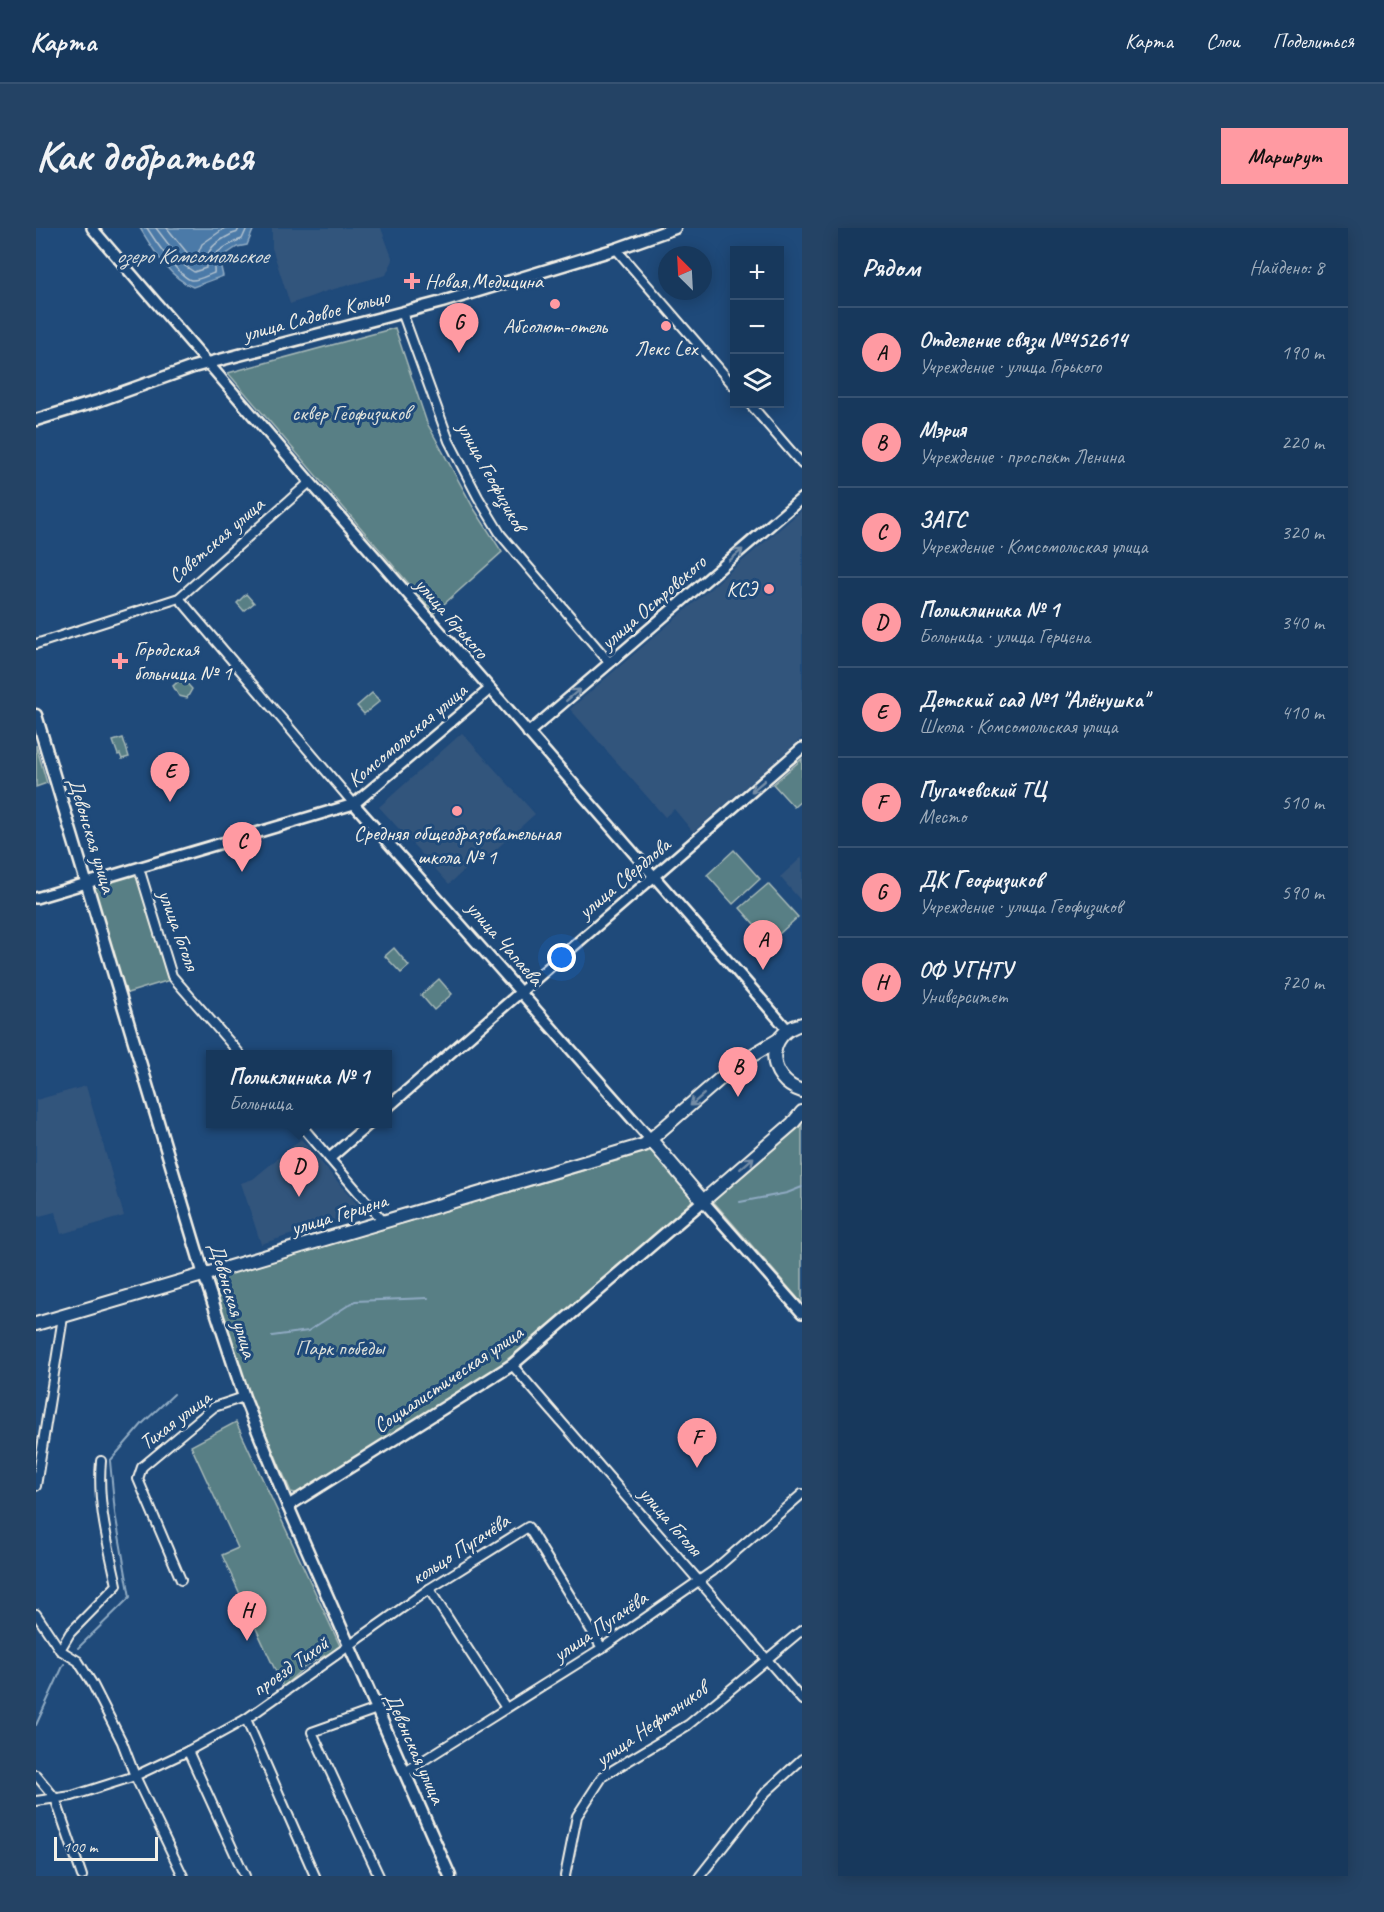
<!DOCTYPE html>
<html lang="ru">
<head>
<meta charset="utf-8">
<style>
	:root { --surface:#17385c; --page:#244365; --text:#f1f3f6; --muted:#9eacbb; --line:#365272; --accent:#ff9aa2 }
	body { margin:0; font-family:Caveat,sans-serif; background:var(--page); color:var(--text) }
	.controls { position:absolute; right:18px; top:18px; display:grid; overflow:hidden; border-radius:0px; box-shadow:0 3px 15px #0003 }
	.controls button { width:54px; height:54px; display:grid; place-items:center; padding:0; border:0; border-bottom:2px solid var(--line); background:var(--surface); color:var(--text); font:30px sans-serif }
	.compass { position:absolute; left:622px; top:18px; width:54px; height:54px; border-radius:50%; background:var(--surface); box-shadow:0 3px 15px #0003; rotate:336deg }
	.scale { position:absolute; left:18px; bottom:15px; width:104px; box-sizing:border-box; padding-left:6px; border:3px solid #f4f1e8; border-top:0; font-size:16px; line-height:21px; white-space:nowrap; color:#f4f1e8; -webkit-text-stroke:4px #1f4a7a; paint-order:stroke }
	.you { position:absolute; left:526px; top:730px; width:21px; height:21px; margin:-15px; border:4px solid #fff; border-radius:50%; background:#1a73e8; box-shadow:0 0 0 9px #1a73e833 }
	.badge { display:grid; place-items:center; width:39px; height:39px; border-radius:50%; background:var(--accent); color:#111; font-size:20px; font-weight:700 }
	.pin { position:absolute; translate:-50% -50px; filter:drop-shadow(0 2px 3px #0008) }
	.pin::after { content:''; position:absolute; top:32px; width:21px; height:18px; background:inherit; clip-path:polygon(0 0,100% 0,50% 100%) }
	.popup { position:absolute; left:170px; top:822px; width:186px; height:78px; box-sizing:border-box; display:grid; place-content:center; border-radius:0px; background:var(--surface); filter:drop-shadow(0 2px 4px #0005); font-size:20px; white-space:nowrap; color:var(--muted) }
	.popup b { font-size:22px; color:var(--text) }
	.popup::after { content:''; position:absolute; left:50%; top:100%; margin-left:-12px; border:12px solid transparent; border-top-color:var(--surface) }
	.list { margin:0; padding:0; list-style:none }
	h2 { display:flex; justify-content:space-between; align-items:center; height:78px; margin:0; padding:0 24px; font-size:26px }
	h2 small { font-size:20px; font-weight:400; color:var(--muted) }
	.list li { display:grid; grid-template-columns:39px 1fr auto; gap:18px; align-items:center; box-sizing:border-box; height:90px; padding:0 24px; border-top:2px solid var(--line) }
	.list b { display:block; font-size:22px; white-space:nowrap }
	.list p { margin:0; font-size:20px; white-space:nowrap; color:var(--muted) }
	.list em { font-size:20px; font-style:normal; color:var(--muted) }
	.icon { flex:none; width:33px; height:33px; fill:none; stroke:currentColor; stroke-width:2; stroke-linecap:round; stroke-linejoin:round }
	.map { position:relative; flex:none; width:766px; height:1648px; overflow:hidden; border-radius:0px }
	header { display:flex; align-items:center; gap:36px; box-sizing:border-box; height:84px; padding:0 30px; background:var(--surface); border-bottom:2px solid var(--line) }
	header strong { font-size:28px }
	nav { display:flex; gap:33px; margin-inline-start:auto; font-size:21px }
	.intro { display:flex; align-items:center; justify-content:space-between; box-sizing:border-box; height:144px; padding:0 36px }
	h1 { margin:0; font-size:42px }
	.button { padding:15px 27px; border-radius:0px; background:var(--accent); color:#111; font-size:21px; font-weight:700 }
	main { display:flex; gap:36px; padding:0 36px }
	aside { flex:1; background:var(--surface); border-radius:0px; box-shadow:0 3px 15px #0003 }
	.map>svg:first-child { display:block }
	.built { fill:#32547c }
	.green { fill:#587f85; stroke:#a6b8b6; stroke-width:1.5 }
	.water { fill:#4c7aa8; stroke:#8faac2; stroke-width:1.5 }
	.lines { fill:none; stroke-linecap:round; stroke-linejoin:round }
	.shore { stroke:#b1c1ce; stroke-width:1.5 }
	.stream { stroke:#8faac2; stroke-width:2 }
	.minor-casing { stroke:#f4f1e8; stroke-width:12 }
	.tertiary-casing { stroke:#f4f1e8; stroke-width:14 }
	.secondary-casing { stroke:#f4f1e8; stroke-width:15 }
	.primary-casing { stroke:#f4f1e8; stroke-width:16 }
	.minor { stroke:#1f4a7a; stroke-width:8 }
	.tertiary { stroke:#1f4a7a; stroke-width:9 }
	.secondary { stroke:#1f4a7a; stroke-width:10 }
	.primary { stroke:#1f4a7a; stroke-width:12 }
	.oneway { stroke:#748da6 }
	.poi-dot { fill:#ff9aa2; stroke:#1f4a7a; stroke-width:2 }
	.labels { text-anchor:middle; stroke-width:6; stroke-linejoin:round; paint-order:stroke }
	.poi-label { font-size:21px; fill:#f4f1e8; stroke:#1f4a7a }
	.street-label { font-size:21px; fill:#f4f1e8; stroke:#1f4a7a }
	.park-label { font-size:21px; fill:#dde0d9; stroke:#1f4a7a }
	.water-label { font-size:22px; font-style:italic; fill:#dbdfde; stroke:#1f4a7a }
</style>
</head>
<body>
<header>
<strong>Карта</strong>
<nav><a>Карта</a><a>Слои</a><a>Поделиться</a></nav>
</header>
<div class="intro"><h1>Как добраться</h1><a class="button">Маршрут</a></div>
<main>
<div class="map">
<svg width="766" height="1648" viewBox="0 0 766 1648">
	<rect width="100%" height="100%" fill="#1f4a7a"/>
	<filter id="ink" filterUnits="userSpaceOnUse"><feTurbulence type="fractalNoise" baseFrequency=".0167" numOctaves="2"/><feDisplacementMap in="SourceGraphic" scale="12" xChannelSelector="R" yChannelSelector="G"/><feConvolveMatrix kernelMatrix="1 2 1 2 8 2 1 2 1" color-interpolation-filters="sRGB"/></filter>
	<g filter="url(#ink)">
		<g class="built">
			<path d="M236,0H345L357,32L350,47L291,63L254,76L236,20Z"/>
			<path d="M766,282V510L657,604L638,581L629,589L534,481Z"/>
			<path d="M426,505L499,586L445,635L441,631L413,656L343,579Z"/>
			<path d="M766,629V674L744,649Z"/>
			<path d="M50,858L88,988L25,1006L19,984L0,989V872Z"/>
			<path d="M265,911L328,984L225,1016L205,955L217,951Z"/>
		</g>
		<g class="green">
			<path d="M359,100L391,195L437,279L466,324L398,385L192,145Z"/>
			<path d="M210,366L218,375L208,383L201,375Z"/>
			<path d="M146,450L156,461L151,470L143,468L137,458Z"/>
			<path d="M336,465L344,473L328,486L321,478Z"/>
			<path d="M87,510L93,529L86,531L84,526L82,527L77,513Z"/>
			<path d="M0,517L11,555L0,559Z"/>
			<path d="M766,531V572L758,579L737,556Z"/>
			<path d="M698,622L724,651L697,676L671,647Z"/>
			<path d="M101,645L134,752L88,766L55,659Z"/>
			<path d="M732,656L762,689L734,714L704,680Z"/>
			<path d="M358,720L373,738L365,745L349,728Z"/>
			<path d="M403,751L416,766L398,782L385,767Z"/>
			<path d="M766,897V1075L677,973Z"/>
			<path d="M614,923L621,927L657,969L654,976L482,1123L459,1141L263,1266L255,1264L205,1148L178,1053L180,1050Z"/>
			<path d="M200,1194L305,1420L272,1436L247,1459L186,1327L202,1320L155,1218Z"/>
		</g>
		<path class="water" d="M104,0H218L211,17L201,19L183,31L187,48L157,59C133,50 117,21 104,0Z"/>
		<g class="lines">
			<g class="shore">
				<path d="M111,0C118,11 143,49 155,52C162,53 172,47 178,45C179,40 176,34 177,30C179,23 200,13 206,11L211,0"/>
				<path d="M120,0L149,38L158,44L170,40C169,21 180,14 196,6C203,3 200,7 203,0"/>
				<path d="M131,0L157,32L160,30L166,16L189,0"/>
			</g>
			<g class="stream">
				<path d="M704,974L751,965L766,959"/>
				<path d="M236,1108L272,1103L319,1073L392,1070"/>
				<path d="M42,1420L94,1369L79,1285L74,1233L107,1195L138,1166"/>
				<path d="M0,1497L28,1436"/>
			</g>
			<defs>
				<g id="minor">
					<path d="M580,21L698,158"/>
					<path d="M366,84L413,213L442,269L465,307L574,435"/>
					<path d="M714,176L766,236"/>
					<path d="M143,370L318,576"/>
					<path d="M0,416L143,370L274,254"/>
					<path d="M103,640L136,748L204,826"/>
					<path d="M264,896L347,993"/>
					<path d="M476,1137L766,1472"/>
					<path d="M0,1258L27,1089"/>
					<path d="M145,1352L102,1251L106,1239L178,1179L208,1169"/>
					<path d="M393,1361L470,1480"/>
					<path d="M0,1386L24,1422L42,1433L57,1457L86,1514L99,1548L147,1648"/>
					<path d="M24,1422L34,1405L81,1357C72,1316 61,1275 65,1233"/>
					<path d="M341,1481L276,1504L343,1648"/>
					<path d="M210,1491L279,1648"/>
					<path d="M152,1523L209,1648"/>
					<path d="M369,1544L566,1420L677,1343L766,1266"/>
					<path d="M0,1547L19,1570L46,1648"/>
					<path d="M0,1573L36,1568L99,1548L152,1523L210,1491L393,1361L492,1299L566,1420"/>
					<path d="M529,1648L541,1588L567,1548L652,1497L766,1402"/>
					<path d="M664,1648L730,1564L766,1531"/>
				</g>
				<g id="tertiary">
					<path d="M56,0L274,254L752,802"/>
					<path d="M492,505L766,270"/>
					<path d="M318,576L615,912"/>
					<path d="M0,670L318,576L454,461"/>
					<path d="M352,879L766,520"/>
					<path d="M294,930L333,896"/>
					<path d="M667,973L766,1085"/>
				</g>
				<g id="secondary">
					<path d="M0,192L62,173L157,139L406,74L580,21L639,0"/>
					<path d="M0,487L168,1047L208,1169L252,1278L414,1648"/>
					<path d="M252,1278L476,1137L667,973"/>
				</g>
				<g id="primary">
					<path d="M766,796C728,805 730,852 766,863"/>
					<path d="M615,912L667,973L756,896L766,884"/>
					<path d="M0,1096L608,917L700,837L742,812"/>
				</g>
			</defs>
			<use href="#minor" class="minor-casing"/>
			<use href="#tertiary" class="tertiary-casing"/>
			<use href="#secondary" class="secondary-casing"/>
			<use href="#primary" class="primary-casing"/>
			<use href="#minor" class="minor"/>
			<use href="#tertiary" class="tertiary"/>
			<use href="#secondary" class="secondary"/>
			<use href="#primary" class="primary"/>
		</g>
		<defs><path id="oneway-shaft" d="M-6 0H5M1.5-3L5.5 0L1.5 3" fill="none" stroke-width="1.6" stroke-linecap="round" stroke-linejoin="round" transform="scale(1.5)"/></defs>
		<g class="oneway">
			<use href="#oneway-shaft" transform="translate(700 327) rotate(-41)"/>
			<use href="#oneway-shaft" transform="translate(537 467) rotate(-41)"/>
			<use href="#oneway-shaft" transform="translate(722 558) rotate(139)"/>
			<use href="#oneway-shaft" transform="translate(661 872) rotate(139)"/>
			<use href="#oneway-shaft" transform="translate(711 935) rotate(-41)"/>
		</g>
	</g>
	<g class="poi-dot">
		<path d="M373 44h6v6h6v6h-6v6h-6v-6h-6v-6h6z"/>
		<circle cx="519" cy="76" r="6"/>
		<circle cx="630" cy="98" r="6"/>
		<circle cx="733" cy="361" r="6"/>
		<path d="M81 424h6v6h6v6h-6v6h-6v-6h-6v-6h6z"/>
		<circle cx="421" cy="583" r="6"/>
	</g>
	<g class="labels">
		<g class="poi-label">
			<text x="389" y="60" text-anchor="start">Новая Медицина</text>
			<text x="519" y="105">Абсолют-отель</text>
			<text x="630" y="127">Лекс Lex</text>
			<text x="721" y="368" text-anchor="end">КСЭ</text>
			<text x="98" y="428" text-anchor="start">Городская<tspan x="98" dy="24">больница № 1</tspan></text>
			<text x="421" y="612">Средняя общеобразовательная<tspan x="421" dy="24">школа № 1</tspan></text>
		</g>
		<g class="street-label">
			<text transform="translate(280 87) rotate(-15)" y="7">улица Садовое Кольцо</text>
			<text transform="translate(456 248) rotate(61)" y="7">улица Геофизиков</text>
			<text transform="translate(180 312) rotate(-41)" y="7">Советская улица</text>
			<text transform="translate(617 374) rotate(-41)" y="7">улица Островского</text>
			<text transform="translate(416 390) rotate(49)" y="7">улица Горького</text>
			<text transform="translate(371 507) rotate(-40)" y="7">Комсомольская улица</text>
			<text transform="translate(56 607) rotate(73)" y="7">Девонская улица</text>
			<text transform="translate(588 650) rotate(-40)" y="7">улица Свердлова</text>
			<text transform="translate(143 702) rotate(70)" y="7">улица Гоголя</text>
			<text transform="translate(469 715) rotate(49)" y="7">улица Чапаева</text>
			<text transform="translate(303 986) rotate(-17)" y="7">улица Герцена</text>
			<text transform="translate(197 1072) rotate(73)" y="7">Девонская улица</text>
			<text transform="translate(412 1151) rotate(-34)" y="7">Социалистическая улица</text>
			<text transform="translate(139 1192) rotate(-37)" y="7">Тихая улица</text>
			<text transform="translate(635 1293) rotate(49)" y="7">улица Гоголя</text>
			<text transform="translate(424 1321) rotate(-33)" y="7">кольцо Пугачёва</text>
			<text transform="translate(564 1398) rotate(-34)" y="7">улица Пугачёва</text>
			<text transform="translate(254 1438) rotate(-35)" y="7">проезд Тихой</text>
			<text transform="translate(615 1496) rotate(-35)" y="7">улица Нефтяников</text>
			<text transform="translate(379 1520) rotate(66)" y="7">Девонская улица</text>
		</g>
		<g class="park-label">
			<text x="315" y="192">cквер Геофизиков</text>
			<text x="304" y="1127">Парк победы</text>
		</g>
		<g class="water-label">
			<text x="156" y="35">озеро Комсомольское</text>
		</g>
	</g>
</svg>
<div class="controls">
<button>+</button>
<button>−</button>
<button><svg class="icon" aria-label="layers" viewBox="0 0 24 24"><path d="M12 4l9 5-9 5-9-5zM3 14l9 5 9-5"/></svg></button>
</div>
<svg class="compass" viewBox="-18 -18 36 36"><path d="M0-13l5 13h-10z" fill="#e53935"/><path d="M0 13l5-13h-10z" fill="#9eacbb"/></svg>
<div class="scale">100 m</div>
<div class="you"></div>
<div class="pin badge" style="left:727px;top:742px">A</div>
<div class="pin badge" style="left:702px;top:869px">B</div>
<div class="pin badge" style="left:206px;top:644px">C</div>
<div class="pin badge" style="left:263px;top:969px">D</div>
<div class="popup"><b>Поликлиника № 1</b>Больница</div>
<div class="pin badge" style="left:134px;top:574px">E</div>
<div class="pin badge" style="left:661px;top:1240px">F</div>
<div class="pin badge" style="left:423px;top:125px">G</div>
<div class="pin badge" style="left:211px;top:1413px">H</div>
</div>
<aside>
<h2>Рядом<small>Найдено: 8</small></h2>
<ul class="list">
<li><span class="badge">A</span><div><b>Отделение связи №452614</b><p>Учреждение · улица Горького</p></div><em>190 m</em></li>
<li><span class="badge">B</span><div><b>Мэрия</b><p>Учреждение · проспект Ленина</p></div><em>220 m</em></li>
<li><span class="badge">C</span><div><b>ЗАГС</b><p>Учреждение · Комсомольская улица</p></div><em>320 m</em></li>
<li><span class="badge">D</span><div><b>Поликлиника № 1</b><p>Больница · улица Герцена</p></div><em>340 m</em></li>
<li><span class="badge">E</span><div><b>Детский сад №1 &quot;Алёнушка&quot;</b><p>Школа · Комсомольская улица</p></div><em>410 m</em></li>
<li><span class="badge">F</span><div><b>Пугачевский ТЦ</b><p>Место</p></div><em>510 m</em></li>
<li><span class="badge">G</span><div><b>ДК Геофизиков</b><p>Учреждение · улица Геофизиков</p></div><em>590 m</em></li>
<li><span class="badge">H</span><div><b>ОФ УГНТУ</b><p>Университет</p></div><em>720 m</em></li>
</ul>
</aside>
</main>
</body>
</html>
